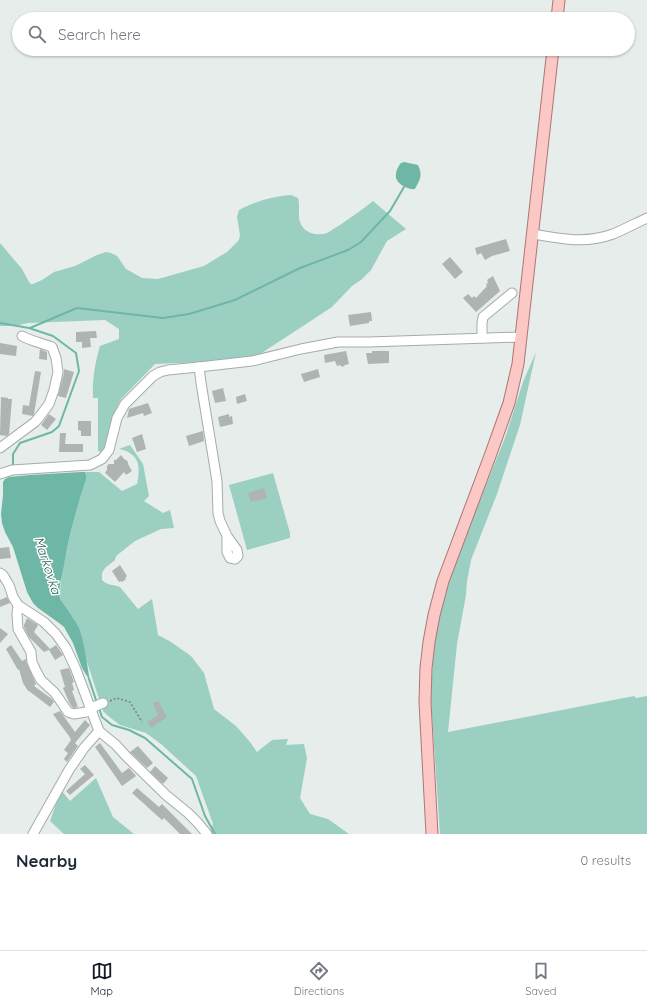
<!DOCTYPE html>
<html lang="en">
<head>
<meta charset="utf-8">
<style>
	:root { --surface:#fff; --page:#f6f6f7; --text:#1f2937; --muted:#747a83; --line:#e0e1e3; --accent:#111827 }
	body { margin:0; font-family:Quicksand,sans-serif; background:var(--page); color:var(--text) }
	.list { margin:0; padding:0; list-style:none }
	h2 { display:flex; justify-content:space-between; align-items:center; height:52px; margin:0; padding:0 16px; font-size:17px }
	h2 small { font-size:13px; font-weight:400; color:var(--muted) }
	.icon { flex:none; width:22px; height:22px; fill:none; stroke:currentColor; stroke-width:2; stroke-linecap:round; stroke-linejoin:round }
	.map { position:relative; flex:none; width:647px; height:834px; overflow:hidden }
	.search { position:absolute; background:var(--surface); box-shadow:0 1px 3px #0004; left:12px; right:12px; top:12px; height:44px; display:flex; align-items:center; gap:10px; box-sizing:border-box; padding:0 14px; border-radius:22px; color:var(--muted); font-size:15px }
	.sheet { height:116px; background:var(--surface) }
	nav { display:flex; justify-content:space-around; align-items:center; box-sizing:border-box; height:56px; border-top:1px solid var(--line); background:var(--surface); font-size:11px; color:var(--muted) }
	nav a { display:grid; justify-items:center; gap:2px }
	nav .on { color:var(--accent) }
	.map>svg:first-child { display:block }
	.green { fill:#9bcfc2 }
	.water { fill:#6eb7a7 }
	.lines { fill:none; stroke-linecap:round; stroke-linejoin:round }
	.stream { stroke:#6eb7a7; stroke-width:2 }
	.building { fill:#aeb4b2 }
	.minor-casing { stroke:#a6acab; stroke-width:11 }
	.major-casing { stroke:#ac7673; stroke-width:13 }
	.path { stroke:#7b807e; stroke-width:1.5; stroke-dasharray:2 2; stroke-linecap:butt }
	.minor { stroke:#fff; stroke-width:9 }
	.major { stroke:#fbc8c6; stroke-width:11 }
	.labels { text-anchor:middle; stroke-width:3; stroke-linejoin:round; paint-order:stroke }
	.water-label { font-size:13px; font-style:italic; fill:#225e52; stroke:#fff }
</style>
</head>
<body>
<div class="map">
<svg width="647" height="834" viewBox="0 0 647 834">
	<rect width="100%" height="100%" fill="#e6edeb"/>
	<g class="green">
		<path d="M291,195L298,198C301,208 296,217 302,226C307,234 318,236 327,233C331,231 336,227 340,225C351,217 362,210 373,201L406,229L387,241L371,270L361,280L352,286L332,307L251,360L155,364L121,399L115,411L106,453L98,451V398H93C92,380 95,363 100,346L119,339V329L105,320L28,323L15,326H0V243L22,269L29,282L31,284H33L42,280L54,272L75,266L97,255L106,252L111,253L117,256L126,269L135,274L142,278L158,279L204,266L227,252L239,240L240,235L237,217L239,210C257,201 270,197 291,195Z"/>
		<path d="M536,352L520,425L497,494L471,560L467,581L466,595L457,644L448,732L634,696L636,698L647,696V834H440L431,699L433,655L441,607L458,555L506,435L523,382Z"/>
		<path d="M130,445L143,464L149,496L144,501L163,513L170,510L174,528L161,529L135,541L116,556L115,560L105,568L102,573V580C108,586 112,584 120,587L138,609L152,599L158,635L171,642L191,656L204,673L214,709L236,726L250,742L257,752L272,740L288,739L286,745L304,744L307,758L300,798L310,814L328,819L349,834H209L213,824L196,776L161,744L146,733L120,725L108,716L103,711L87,662L82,640L74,619L60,599V595L61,576L66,554L75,512L86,480V475L85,472H99L122,491L137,484C139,474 141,460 131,454C128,451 123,450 119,449Z"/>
		<path d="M273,473L290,533V538L247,550L229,485Z"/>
		<path d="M96,778L113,817L134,834H64L50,821L61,790L70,801Z"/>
	</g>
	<g class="water">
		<path d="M404,162L418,165C423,176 420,179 415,189C409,190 398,185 396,178C395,173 398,166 401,163Z"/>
		<path d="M81,472H85L86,475V480C76,508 69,536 64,565C62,575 58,588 60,599C67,609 74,618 79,628C85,644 87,665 90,681L82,668L73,643L64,627L59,623L38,608L33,603L27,592L13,547L5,532L2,523L1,514L3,495V482L5,479L9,477L30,475Z"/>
	</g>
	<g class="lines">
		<g class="stream">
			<path d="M0,323L29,328L53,336L76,353L79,371L59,426L52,432L20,443L13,454V467"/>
			<path d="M30,328L77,308L163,318L189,314L235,300L300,268L348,250L361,242L390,211L404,187"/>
			<path d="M89,679L97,703"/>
			<path d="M99,708L102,717L112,725L129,730L145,738L192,779L205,816L215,834"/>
		</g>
	</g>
	<g class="building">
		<path d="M506,239L510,251L492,256L485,260L481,253L477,255L475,248Z"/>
		<path d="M450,257L463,272L455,279L442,264Z"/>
		<path d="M493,276L500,291L476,312L463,298L468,294L472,298L474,296L476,298L487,286L486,285L488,282L487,280Z"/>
		<path d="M371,312L372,321H369V323L350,326L348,315Z"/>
		<path d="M96,331L97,338H90L91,347L82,348V342H76V332Z"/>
		<path d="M0,343L17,346L16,356L0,354Z"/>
		<path d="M40,349L47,352V360L39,359Z"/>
		<path d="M346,351L349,364L345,365L344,366L342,367L340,365L337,366L335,361L325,363L324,355Z"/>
		<path d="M372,351H389V363L368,364L366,353H372Z"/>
		<path d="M64,369L74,372L66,398L58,396L64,373Z"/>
		<path d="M318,369L320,377L304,382L301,374Z"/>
		<path d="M35,371L41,372L34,414L33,416L22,414L23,405L29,406Z"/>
		<path d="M223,388L226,401L215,403L212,391Z"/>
		<path d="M245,394L247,401L237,404L236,397Z"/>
		<path d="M1,397L8,398V399H12L9,434L7,436L0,435Z"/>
		<path d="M148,403L152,413L144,416L143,413L127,418L129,409Z"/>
		<path d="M49,414L56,419L47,430L41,425Z"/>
		<path d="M229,414V417L232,416L233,424L220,427L218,417Z"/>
		<path d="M78,421H91V436H81V431L78,430Z"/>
		<path d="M203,431L204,441L189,446L186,436Z"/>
		<path d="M60,433H66L65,444H83V452H59Z"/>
		<path d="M142,434L146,449L137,452L132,438Z"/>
		<path d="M121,455L124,459L126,460L128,462V464L132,471L126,475L124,472L115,482L105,473L107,470V466L109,464H114V460H116Z"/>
		<path d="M264,488L267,498L251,502L248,493Z"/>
		<path d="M9,547L11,558L0,559V548Z"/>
		<path d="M120,565L127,576L125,578L126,579L122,582L121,581L119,582L112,571Z"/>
		<path d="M7,597L10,603L0,607V600Z"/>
		<path d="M27,618L38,625L34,632L50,649L56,645L63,655L55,660L49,650L44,652L29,637L24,627V625Z"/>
		<path d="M0,628L8,634L0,643Z"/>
		<path d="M11,645L22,661L26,659L27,664L36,684L34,686L52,699L54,702L50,707L29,691H28L23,683L19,669L18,670L6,649Z"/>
		<path d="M69,668L74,682L72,683L74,690L72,691L78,707L74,708L72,707L69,702L63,688L65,687L60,670Z"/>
		<path d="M158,701L167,717L151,728L147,722L158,715L153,703Z"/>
		<path d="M60,711L75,732L85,720L90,725L75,743L78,746L67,762L64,759L68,753L64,750L71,740L69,736L60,724L53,714Z"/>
		<path d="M100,743L122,773L129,768L136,776L122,786L95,747Z"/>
		<path d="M138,746L153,763L147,768L130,752Z"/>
		<path d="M85,765L94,775L70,795L66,791L85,774L80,769Z"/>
		<path d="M155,766L168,778L163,784L150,772Z"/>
		<path d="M137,788L159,807L162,804L192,834H180L164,818L162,820L132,793Z"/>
	</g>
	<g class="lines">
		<defs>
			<g id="minor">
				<path d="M533,234C560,239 586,244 613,234C625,229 636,223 647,218"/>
				<path d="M482,338V323L483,317L512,293"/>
				<path d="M199,367L201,383L217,481L218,513L220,521L227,536L237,550L238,556L235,559L230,558L227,552V536"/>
				<path d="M0,448L35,422L40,416L49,404L54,390L58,372L56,358L52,347C42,343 31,341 22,336"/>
				<path d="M0,474L12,470L90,465L102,459L109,450L117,418L125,404L153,376L160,372L168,370L199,367L252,361L301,349L338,342H369L521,337"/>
				<path d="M0,573L3,575L9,585L13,597L18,605L44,622L56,634L66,648L75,667L99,731L116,745L125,755L166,795L188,813L198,823L207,834"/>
				<path d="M18,605L17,614L18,629L31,652L32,662L36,671L41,680L55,693L68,712L74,714L92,711"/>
				<path d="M91,708L103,703"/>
				<path d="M33,834L69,770L84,748L99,731"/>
			</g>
			<g id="major">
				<path d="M557,19L559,0"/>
				<path d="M432,834L425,702L426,668L429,642L434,615L443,581L490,456L509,403L518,364L553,49"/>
			</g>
		</defs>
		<use href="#minor" class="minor-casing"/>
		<use href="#major" class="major-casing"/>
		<path class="path" d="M110,701L117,698L130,702L142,722"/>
		<use href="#minor" class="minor"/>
		<use href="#major" class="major"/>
	</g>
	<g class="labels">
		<g class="water-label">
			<text transform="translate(48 565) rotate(72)" y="5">Markovka</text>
		</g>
	</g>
</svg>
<div class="search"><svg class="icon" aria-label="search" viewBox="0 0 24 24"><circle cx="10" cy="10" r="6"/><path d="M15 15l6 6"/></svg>Search here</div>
</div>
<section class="sheet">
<h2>Nearby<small>0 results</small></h2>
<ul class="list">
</ul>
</section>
<nav>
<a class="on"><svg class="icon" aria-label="map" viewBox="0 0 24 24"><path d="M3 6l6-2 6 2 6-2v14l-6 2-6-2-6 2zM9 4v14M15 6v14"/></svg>Map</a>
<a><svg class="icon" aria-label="directions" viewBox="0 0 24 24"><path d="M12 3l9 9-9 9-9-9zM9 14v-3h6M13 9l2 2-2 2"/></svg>Directions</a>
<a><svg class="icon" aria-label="saved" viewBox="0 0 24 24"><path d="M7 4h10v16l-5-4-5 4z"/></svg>Saved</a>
</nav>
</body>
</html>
